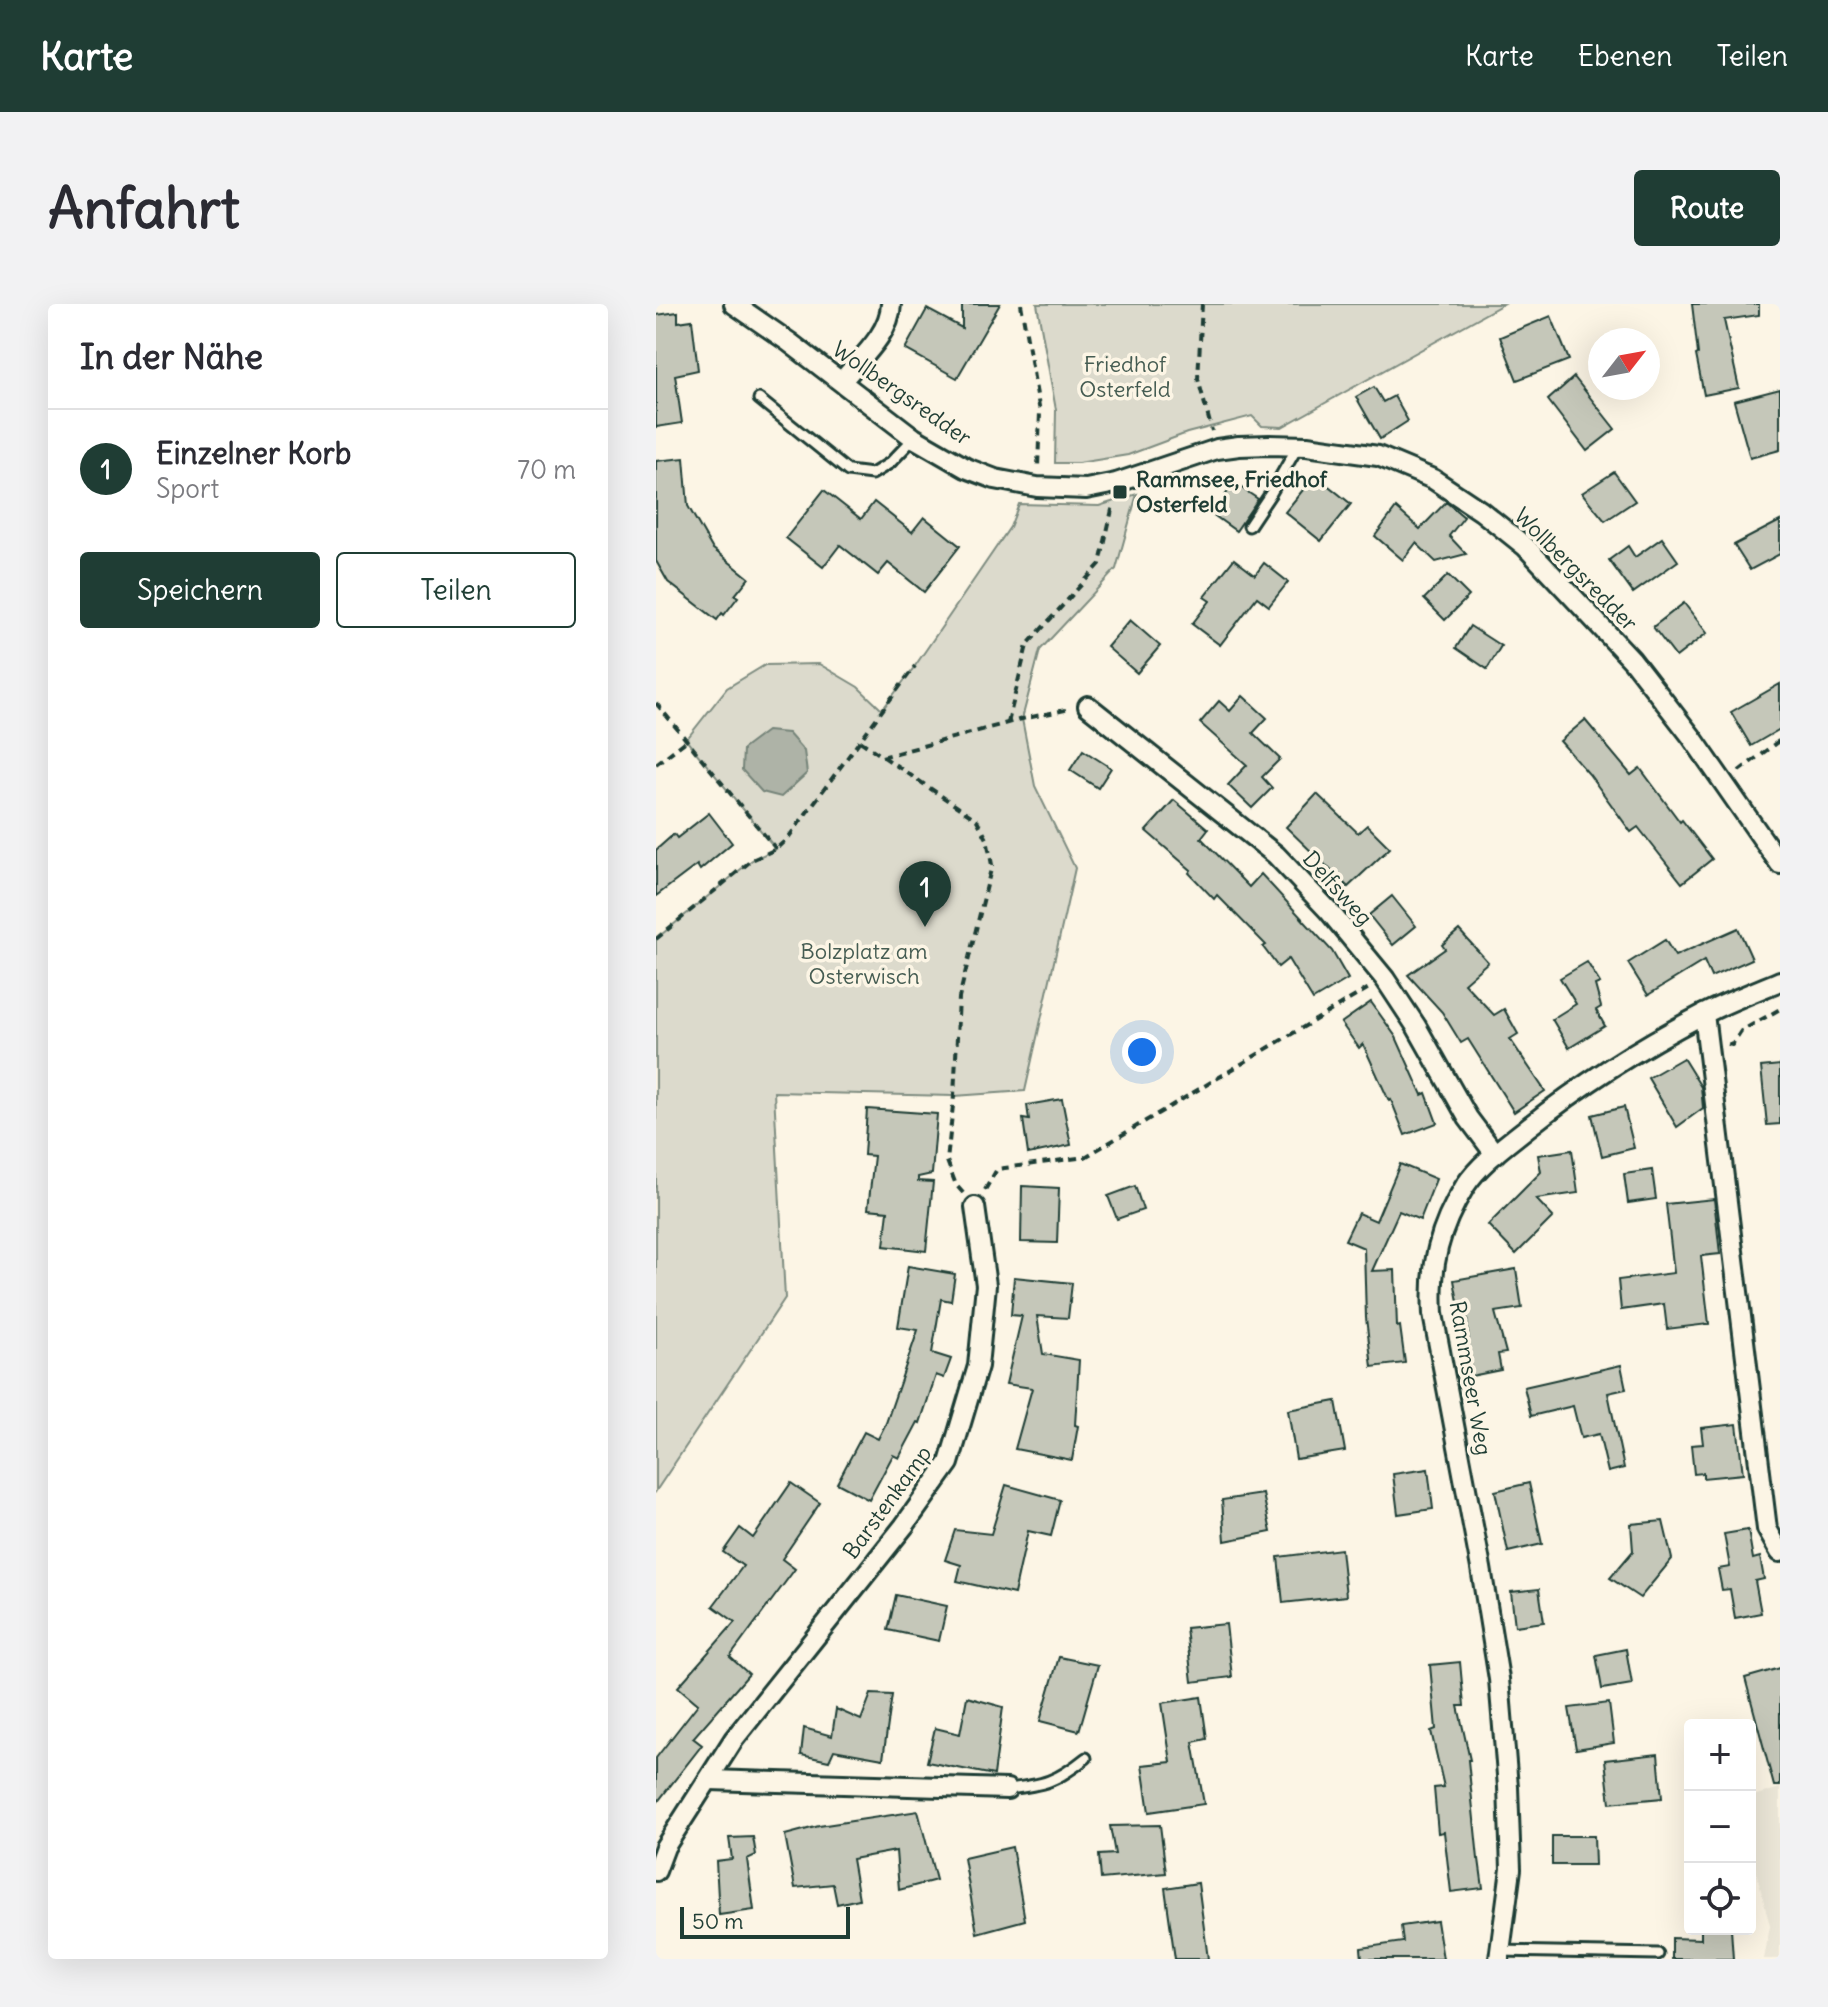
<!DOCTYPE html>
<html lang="de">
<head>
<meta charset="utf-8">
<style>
	:root { --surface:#fff; --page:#f2f2f3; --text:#2b2b33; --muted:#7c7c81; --line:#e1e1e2; --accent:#1f3d34 }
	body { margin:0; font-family:Delius,sans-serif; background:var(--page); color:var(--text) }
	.controls { position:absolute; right:24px; bottom:24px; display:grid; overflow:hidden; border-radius:8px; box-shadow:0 8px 32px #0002 }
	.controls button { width:72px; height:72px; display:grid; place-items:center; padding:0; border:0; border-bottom:2px solid var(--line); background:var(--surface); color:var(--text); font:40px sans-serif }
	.compass { position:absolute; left:932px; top:24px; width:72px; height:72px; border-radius:50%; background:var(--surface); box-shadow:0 8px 32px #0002; rotate:59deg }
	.scale { position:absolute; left:24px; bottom:20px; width:170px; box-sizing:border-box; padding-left:8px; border:4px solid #1f3d34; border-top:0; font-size:22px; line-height:28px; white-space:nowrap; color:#1f3d34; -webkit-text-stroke:6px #fcf5e5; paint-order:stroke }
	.you { position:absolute; left:486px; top:748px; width:28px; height:28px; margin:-20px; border:6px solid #fff; border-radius:50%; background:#1a73e8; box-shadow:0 0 0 12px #1a73e833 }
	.badge { display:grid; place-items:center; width:52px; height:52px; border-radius:50%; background:var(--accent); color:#fff; font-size:26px; font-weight:700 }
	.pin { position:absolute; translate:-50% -66px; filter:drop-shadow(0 2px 4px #0008) }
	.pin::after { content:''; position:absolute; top:42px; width:28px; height:24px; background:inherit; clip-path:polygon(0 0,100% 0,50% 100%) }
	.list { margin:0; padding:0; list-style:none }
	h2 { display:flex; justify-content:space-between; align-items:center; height:104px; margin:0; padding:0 32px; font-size:34px }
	h2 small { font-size:26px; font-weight:400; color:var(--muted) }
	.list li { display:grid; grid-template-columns:52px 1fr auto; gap:24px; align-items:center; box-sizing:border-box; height:120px; padding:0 32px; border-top:2px solid var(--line) }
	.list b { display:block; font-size:30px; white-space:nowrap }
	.list p { margin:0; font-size:26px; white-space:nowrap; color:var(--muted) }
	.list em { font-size:26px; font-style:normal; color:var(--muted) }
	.actions { display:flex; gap:16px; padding:24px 32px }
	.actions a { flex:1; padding:18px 0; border:2px solid var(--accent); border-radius:8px; text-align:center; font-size:28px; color:var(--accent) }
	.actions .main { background:var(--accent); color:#fff }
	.icon { flex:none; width:44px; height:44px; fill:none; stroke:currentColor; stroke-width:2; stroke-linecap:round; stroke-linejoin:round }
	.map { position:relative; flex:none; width:1124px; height:1655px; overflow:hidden; border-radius:8px }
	header { display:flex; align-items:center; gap:48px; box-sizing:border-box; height:112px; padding:0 40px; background:var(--accent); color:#fff }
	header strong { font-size:38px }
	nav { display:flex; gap:44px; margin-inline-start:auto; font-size:28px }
	.intro { display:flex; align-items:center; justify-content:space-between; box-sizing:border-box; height:192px; padding:0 48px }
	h1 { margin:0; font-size:56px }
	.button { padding:20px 36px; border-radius:8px; background:var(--accent); color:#fff; font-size:28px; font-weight:700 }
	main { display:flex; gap:48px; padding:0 48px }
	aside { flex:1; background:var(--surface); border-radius:8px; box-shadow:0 8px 32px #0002 }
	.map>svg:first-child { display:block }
	.built { fill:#ece7d8 }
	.green { fill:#dcdacc; stroke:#7e8c80; stroke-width:2 }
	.water { fill:#aeb3a7; stroke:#758479; stroke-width:2 }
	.building { fill:#c5c7b9; stroke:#1f3d34; stroke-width:2 }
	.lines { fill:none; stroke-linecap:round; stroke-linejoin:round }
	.service-casing { stroke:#1f3d34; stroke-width:15 }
	.minor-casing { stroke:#1f3d34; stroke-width:24 }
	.path { stroke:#1f3d34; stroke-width:4; stroke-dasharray:8 6; stroke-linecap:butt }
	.service { stroke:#fcf5e5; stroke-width:9 }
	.minor { stroke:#fcf5e5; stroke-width:18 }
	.poi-dot { fill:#1f3d34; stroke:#fcf5e5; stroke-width:3 }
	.labels { text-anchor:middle; stroke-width:7; stroke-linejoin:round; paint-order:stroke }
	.park-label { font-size:22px; fill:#455c52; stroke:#fcf5e5 }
	.street-label { font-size:22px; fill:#1f3d34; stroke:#fcf5e5 }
	.poi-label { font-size:22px; font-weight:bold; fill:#1f3d34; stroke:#fcf5e5; text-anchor:start }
</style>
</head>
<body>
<header>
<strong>Karte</strong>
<nav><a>Karte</a><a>Ebenen</a><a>Teilen</a></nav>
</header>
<div class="intro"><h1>Anfahrt</h1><a class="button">Route</a></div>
<main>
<aside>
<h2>In der Nähe<small></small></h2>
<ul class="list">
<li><span class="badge">1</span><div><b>Einzelner Korb</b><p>Sport</p></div><em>70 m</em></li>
</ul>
<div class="actions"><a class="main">Speichern</a><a>Teilen</a></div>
</aside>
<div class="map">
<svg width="1124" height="1655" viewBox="0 0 1124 1655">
	<rect width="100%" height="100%" fill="#fcf5e5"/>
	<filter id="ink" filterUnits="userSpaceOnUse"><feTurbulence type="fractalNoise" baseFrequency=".0125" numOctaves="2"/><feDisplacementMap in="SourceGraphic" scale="16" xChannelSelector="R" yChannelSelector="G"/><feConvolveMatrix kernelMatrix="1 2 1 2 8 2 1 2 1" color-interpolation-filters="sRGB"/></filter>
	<g filter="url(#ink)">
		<path class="built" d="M1124,1484V1655H1108L1114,1622L1094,1543V1493Z"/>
		<g class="green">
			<path d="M381,0H847L626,123L606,122L596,112L531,129L472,151L422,159H399L400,106Z"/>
			<path d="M481,190L460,265L384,346L366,415L379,482L419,564L369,787L298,792L118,788L129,994L0,1187V635L96,556L120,545L30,436L71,384L109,361L163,360L202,383L226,406L259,362L354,223L363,200L443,202Z"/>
		</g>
		<path class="water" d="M111,427L132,429L148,447L151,469L125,493L106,488L86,466L87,445Z"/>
		<g class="building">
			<path d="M306,0H344L301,74L249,45L271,5L306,24Z"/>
			<path d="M1036,0H1103V11L1068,16L1083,84L1048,91L1040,51L1042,50Z"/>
			<path d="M22,8V18L36,16L42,66L19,71L26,119L0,123V11Z"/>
			<path d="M895,12L913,56L861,76L844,33Z"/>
			<path d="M918,73L959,125L931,147L892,96Z"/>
			<path d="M718,83L727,98L738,92L752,117L724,135L700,93Z"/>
			<path d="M1124,85V146L1094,154L1078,97Z"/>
			<path d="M28,154L32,202L56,244L93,274L79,291L82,293L68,311L66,309L61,316L12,278L0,257V157Z"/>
			<path d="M958,168L979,197L949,217L926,189Z"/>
			<path d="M659,171L695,200L665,237L629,208Z"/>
			<path d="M578,179L602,195L580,227L556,210Z"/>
			<path d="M168,186L205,215L218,198L256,228L268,213L304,242L268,288L232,259L222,271L184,241L167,263L130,234Z"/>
			<path d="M790,198L808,213L793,232L810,250L780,258L760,239L747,256L719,232L740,204L764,225Z"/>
			<path d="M1124,217V250L1094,266L1078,241Z"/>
			<path d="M1006,234L1022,257L977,289L953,256L972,242L979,253Z"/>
			<path d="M578,255L599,271L608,259L632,278L613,302L601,293L564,341L536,320L554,297L548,293Z"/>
			<path d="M792,271L813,292L789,316L768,295Z"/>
			<path d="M1028,299L1051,329L1020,353L997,323Z"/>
			<path d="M474,316L504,342L481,369L451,343Z"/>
			<path d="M814,322L845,342L831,365L800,344Z"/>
			<path d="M1124,380V425L1095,442L1075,408Z"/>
			<path d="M587,392L611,414L597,429L624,455L606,473L616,484L596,504L572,481L591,461L544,419L563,397L574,407Z"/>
			<path d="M929,416L975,471L984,464L1024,518L1026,516L1056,555L1026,579L982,523L975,528L933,470L904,437Z"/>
			<path d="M427,446L455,464L442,484L414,466Z"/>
			<path d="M661,490L702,529L711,521L734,544L692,583L630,523Z"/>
			<path d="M518,496L552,525L545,534L593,583L605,570L676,647L692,675L657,696L632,655L622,663L607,643L610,641L561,591L558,595L533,569L535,566L490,527Z"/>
			<path d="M53,509L76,539L44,566L41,561L0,592V546L18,530L21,534Z"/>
			<path d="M736,592L760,622L737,641L713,611Z"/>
			<path d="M1082,624L1096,655L1055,673L1048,657L992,691L972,659L1009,636L1019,652Z"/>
			<path d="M803,626L832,658L808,679L838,711L848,705L862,730L854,735L889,787L858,808L812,735L805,739L786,708L752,671L789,645L786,641Z"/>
			<path d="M931,658L944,679L939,681L945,703L940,706L949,722L913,744L896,715L920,700L904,674Z"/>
			<path d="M715,698L740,733L766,791L770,789L781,819L749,831L735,796L733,797L707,740L703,744L685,719Z"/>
			<path d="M1027,754L1045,783L1047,804L1021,823L992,774Z"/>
			<path d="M1124,761V820L1111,821L1105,763Z"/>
			<path d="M406,795L415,841L372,850L367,815L373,816L371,801Z"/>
			<path d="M968,803L978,844L946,852L936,811Z"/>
			<path d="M211,805L281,810L276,870L262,873V877L277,878L270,947L228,942L232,907L212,905L218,852L208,851Z"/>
			<path d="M916,846L922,889L880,895L897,913L860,950L832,921L885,868L882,851Z"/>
			<path d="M744,860L780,875L764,916L743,907L716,967L739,966L741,1023L744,1022L749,1059L716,1063L710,1014L708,944L689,936L702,909L720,917Z"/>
			<path d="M996,866L1000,895L972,899L968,870Z"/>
			<path d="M366,882L403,884L401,939L365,938Z"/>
			<path d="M479,882L487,906L461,915L452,892Z"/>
			<path d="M1058,895L1064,950L1045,952L1053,1020L1011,1025L1008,1000L965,1006L962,976L1018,969L1010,900Z"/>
			<path d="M252,962L299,970L295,997L285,995L276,1049L295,1055L288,1074L280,1071L264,1119L262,1118L243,1154L237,1151L213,1196L181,1179L208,1128L222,1135L230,1119L262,1026L242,1023Z"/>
			<path d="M860,965L866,1004L839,1008L850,1049L842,1050L845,1066L815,1072L811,1013L805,1014L798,976Z"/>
			<path d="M358,973L416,979L412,1014L381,1012L387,1050L423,1056L419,1121L422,1122L416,1156L359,1145L376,1084L350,1080L366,1012L355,1011Z"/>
			<path d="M965,1061L970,1085L952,1089L968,1164L952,1168L943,1130L925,1134L917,1102L875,1112L868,1083Z"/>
			<path d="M680,1097L689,1147L640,1155L632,1106Z"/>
			<path d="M1081,1120L1087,1170L1047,1174V1169L1038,1170L1035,1141L1047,1140L1045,1124Z"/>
			<path d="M772,1165L777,1205L742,1210L737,1170Z"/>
			<path d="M135,1179L164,1199L126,1255L139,1265L74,1353L93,1370L37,1434L46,1441L0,1500V1454L42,1400L22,1383L79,1318L57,1302L87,1262L67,1248L84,1224L97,1234Z"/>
			<path d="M873,1179L886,1240L852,1248L839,1187Z"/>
			<path d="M350,1181L404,1196L395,1232L372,1227L358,1290L301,1277L305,1261L289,1256L299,1226L335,1230Z"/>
			<path d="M607,1190L615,1228L569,1237L566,1196Z"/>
			<path d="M1007,1217L1016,1255L984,1294L954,1274L977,1247L975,1220Z"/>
			<path d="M1092,1226L1097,1255L1104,1253L1108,1275L1099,1277L1105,1309L1079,1314L1074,1285L1066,1286L1062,1265L1074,1263L1068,1230Z"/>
			<path d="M685,1245L690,1292L627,1299L622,1253Z"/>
			<path d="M883,1285L888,1318L859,1322L855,1288Z"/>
			<path d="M240,1291L291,1302L283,1337L232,1326Z"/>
			<path d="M570,1320L576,1373L536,1378L530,1324Z"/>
			<path d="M970,1345L976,1380L946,1385L940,1351Z"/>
			<path d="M403,1353L442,1361L423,1427L384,1417Z"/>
			<path d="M804,1358L808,1402H802L814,1456H812L822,1555H823L827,1584L795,1588L788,1528L782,1529L778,1484L788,1483L775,1427L780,1425L774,1361Z"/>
			<path d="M1124,1364V1482H1118L1089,1374Z"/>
			<path d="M215,1390L236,1391L227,1455L178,1446L173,1457L145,1451L148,1424L176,1432L180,1405L205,1416Z"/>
			<path d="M311,1393L347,1403L338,1471L271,1458L279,1424L304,1430Z"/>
			<path d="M545,1393L551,1435L537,1438L548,1500L493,1508L486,1461L515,1458L506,1399Z"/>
			<path d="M953,1399L958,1439L920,1445L913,1404Z"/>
			<path d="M1002,1450L1006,1494L954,1499L949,1456Z"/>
			<path d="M262,1507L280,1576L243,1586L240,1547L196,1555L203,1595L181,1600L177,1580L139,1584L129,1531L163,1522Z"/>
			<path d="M504,1521L510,1569L445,1575L443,1551L459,1550L454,1522Z"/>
			<path d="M896,1532H938L939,1561H896Z"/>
			<path d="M97,1533L100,1551L91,1555L98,1606L63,1611L60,1557L76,1555L73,1534Z"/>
			<path d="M356,1543L369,1616L321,1629L308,1554Z"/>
			<path d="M542,1579L552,1655H519L509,1584Z"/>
			<path d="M781,1617L787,1655H706L705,1644L747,1638L745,1622Z"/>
			<path d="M1045,1625H1075L1077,1655H1016V1634L1045,1635Z"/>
		</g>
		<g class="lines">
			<defs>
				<g id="service">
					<path d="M103,95L192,167L216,170L234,159L258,134"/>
					<path d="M593,222L615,189L642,142"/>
					<path d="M351,1485C388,1481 400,1478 430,1454"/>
					<path d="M845,1647L1002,1650"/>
				</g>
				<g id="minor">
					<path d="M78,0L133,38L258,134L310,164L339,175L381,183L430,185L460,179L561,145L583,142L613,141L651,142L722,152L777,175L825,207L870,243L976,356L1035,432L1124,560"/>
					<path d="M186,77C204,55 234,30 235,0"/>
					<path d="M432,402L620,551L673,607L729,675L760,722L812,814L839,850"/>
					<path d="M1048,710L1111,1225L1124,1248"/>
					<path d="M54,1476L351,1485"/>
					<path d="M0,1567L9,1543L78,1435L248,1222L293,1159L322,1062L330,981L319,903"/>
					<path d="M843,1655L855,1565L852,1483L843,1375L825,1264L777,1010C774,961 783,924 809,882C824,859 850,841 871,824C926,780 984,743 1046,711C1071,698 1098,688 1124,677"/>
				</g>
			</defs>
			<use href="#service" class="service-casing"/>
			<use href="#minor" class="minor-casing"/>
			<g class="path">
				<path d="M365,0L384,108L382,164"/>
				<path d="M546,0L542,75L556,127"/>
				<path d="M0,399L120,545"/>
				<path d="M352,419L371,341L444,260L457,201"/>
				<path d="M204,437L321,516L331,535L336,561L303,694L298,792L291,857L300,881L308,890"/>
				<path d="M226,453L366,415L414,405"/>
				<path d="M0,460L30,437"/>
				<path d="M1083,467L1124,436"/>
				<path d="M0,635L96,556L120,545L132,534L259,362"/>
				<path d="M1072,740L1076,741L1085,727L1124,705"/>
				<path d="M329,886L341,865L429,853L713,684"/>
			</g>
			<use href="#service" class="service"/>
			<use href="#minor" class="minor"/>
		</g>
	</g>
	<rect class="poi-dot" x="456" y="180" width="16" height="16" rx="4"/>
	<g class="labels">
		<g class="park-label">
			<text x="469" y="68">Friedhof<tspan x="469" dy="25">Osterfeld</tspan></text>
			<text x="208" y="655">Bolzplatz am<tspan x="208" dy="25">Osterwisch</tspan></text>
		</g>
		<g class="street-label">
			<text transform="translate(246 89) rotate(35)" y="8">Wollbergsredder</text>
			<text transform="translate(920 265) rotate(45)" y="8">Wollbergsredder</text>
			<text transform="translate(682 584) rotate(48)" y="8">Delfsweg</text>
			<text transform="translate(815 1074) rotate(80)" y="8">Rammseer Weg</text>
			<text transform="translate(231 1198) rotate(-54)" y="8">Barstenkamp</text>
		</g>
		<g class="poi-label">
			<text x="480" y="183">Rammsee, Friedhof<tspan x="480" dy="25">Osterfeld</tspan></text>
		</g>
	</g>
</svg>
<div class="controls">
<button>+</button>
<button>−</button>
<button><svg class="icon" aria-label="locate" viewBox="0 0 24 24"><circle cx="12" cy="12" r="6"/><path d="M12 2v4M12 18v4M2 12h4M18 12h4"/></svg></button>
</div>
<svg class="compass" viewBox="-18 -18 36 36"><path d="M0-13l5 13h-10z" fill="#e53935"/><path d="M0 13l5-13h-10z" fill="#7c7c81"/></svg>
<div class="scale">50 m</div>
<div class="you"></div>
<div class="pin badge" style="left:269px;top:623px">1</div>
</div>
</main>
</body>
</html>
